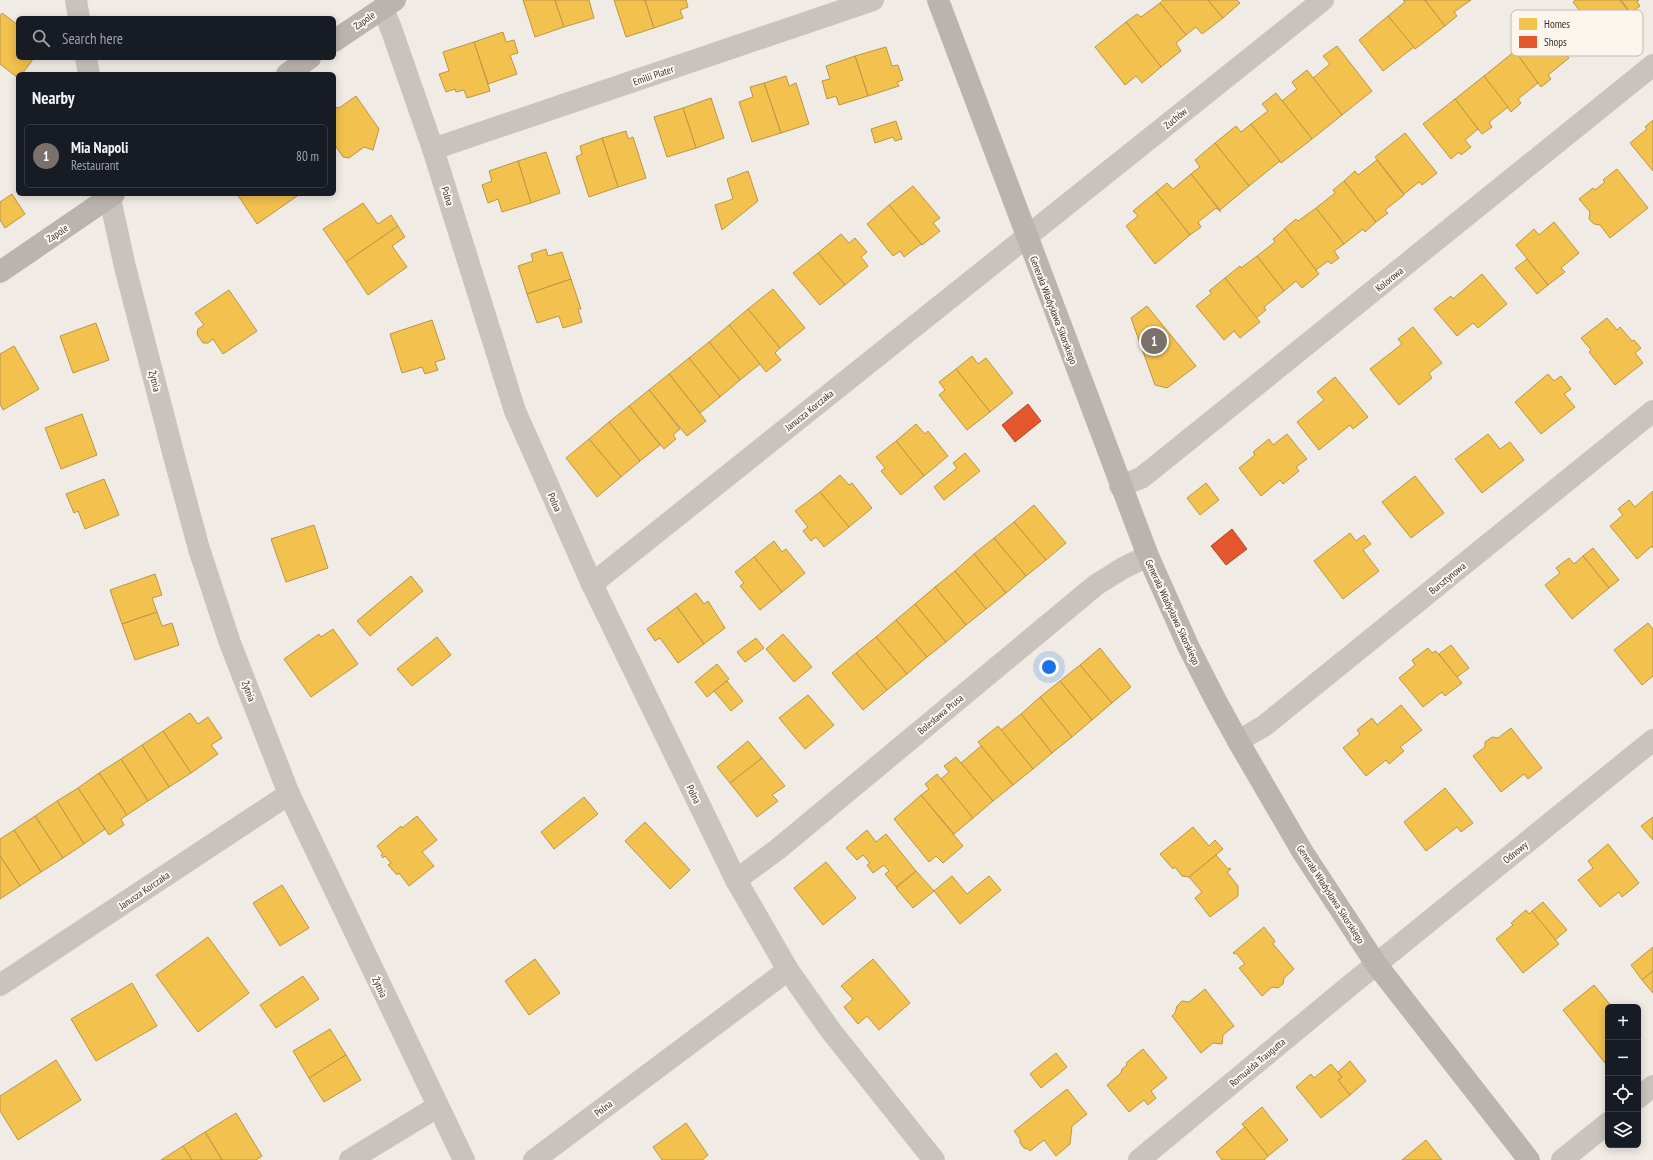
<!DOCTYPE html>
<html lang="en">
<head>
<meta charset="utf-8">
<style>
	:root { --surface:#171b24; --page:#242831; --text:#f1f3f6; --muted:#9ea1a6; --line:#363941; --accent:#7a716c }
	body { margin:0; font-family:"PT Sans Narrow",sans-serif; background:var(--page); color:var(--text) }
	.controls { position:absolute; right:12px; bottom:12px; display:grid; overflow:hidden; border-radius:6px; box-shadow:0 2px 10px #0003 }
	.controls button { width:36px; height:36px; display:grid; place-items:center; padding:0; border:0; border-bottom:1px solid var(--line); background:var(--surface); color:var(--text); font:20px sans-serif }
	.you { position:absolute; left:1049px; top:667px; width:14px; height:14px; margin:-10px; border:3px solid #fff; border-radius:50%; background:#1a73e8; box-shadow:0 0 0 6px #1a73e833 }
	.badge { display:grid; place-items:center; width:26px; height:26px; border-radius:50%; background:var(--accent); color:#fff; font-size:13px; font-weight:700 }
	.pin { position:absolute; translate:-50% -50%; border:2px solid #fff; box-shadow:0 1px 4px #0006 }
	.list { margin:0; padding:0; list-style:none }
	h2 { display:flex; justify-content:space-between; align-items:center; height:52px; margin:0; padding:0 16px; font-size:17px }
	h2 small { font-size:13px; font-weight:400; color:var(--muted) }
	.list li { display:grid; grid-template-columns:26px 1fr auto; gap:12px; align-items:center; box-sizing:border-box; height:64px; margin:0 8px 8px; padding:0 8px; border:1px solid var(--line); border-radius:6px }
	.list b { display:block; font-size:15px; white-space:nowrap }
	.list p { margin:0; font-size:13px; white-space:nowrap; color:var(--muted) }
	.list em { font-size:13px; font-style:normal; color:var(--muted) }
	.icon { flex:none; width:22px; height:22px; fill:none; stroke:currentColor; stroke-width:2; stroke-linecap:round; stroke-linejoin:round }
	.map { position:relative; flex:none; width:1653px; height:1160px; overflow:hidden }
	.search { position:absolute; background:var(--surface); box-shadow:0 2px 10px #0003; left:16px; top:16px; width:320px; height:44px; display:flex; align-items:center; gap:10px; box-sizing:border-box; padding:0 14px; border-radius:6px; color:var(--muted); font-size:15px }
	.panel { position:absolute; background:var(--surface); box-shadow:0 2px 10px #0003; left:16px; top:72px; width:320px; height:124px; border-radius:6px }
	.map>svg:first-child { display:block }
	.homes { fill:#f2c14e; stroke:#bb9644 }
	.shops { fill:#e4572e; stroke:#b14b2d }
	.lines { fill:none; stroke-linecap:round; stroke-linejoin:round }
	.street { stroke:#c9c3be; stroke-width:22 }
	.secondary { stroke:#bab3ae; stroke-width:22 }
	.labels { text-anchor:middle; stroke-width:4; stroke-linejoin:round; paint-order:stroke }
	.street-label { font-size:10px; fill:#3b302b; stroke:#fbf5ee }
	.key { fill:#fbf5ee; stroke:#c1bab4; stroke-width:1 }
	.key-label { font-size:11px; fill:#3b302b }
</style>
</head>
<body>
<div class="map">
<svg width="1653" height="1160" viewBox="0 0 1653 1160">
	<rect width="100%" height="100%" fill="#f0ebe5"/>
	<g class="homes">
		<path d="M523,0H555L564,27L535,37Z"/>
		<path d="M555,0H589L594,18L564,27Z"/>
		<path d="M614,0H645L654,28L626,37Z"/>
		<path d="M645,0H686L688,7L680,10L683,18L654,28Z"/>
		<path d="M1163,0H1208L1223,18L1202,34L1196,27L1186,35L1160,3Z"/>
		<path d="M1208,0H1237L1240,3L1223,18Z"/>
		<path d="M1403,0H1425L1445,26L1415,49L1388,16L1405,2Z"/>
		<path d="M1425,0H1471L1454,12L1457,16L1445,26Z"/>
		<path d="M1575,0H1620L1631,14L1601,38L1573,2Z"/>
		<path d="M1621,0H1639L1637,2L1640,6L1631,13Z"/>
		<path d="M1160,3L1186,35L1176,43L1181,51L1161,67L1126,22L1137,14L1141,17Z"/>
		<path d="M2,13L18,25V58H34L22,74H18V78L0,64V16Z"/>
		<path d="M1388,16L1414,47L1383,71L1359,40Z"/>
		<path d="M1126,22L1161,67L1142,83L1136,76L1125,85L1095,47Z"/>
		<path d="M1544,27L1569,58L1548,75L1551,79L1541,87L1515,51Z"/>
		<path d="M503,32L506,42L514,40L518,53L510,55L517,74L488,84L474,42Z"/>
		<path d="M474,42L490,91L467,98L464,90L456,92L455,89L446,92L439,74L449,71L443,52Z"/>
		<path d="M1337,46L1372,91L1342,115L1313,78L1330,64L1323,56Z"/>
		<path d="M886,47L892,66L898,65L903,80L897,82L899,86L868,96L855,56Z"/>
		<path d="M1515,51L1538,83L1518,99L1521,103L1511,112L1484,76Z"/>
		<path d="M855,56L868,96L839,105L836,96L827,99L822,81L830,79L826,66Z"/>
		<path d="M1307,70L1342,115L1312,139L1282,101L1297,89L1292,82Z"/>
		<path d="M786,76L789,86L796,83L809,124L781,133L764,83Z"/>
		<path d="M1484,76L1508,107L1489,122L1492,127L1482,134L1455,99Z"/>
		<path d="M764,83L781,133L752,142L739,102L753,97L750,87Z"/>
		<path d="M1276,93L1312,139L1281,163L1251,124L1268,111L1262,104Z"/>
		<path d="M356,96L379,129L373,150L364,147L349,158L343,157L334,144V107L339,108Z"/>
		<path d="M711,98L724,138L696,148L683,108Z"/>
		<path d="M1455,99L1478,129L1465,140L1471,147L1461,155L1459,152L1451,159L1423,124Z"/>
		<path d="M683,108L696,148L667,157L654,117Z"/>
		<path d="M1653,120V171L1630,143L1647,129L1645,127Z"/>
		<path d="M896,121L902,139L895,141L893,137L875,143L871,129Z"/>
		<path d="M1251,124L1280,161L1249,186L1215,143L1236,126L1241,132Z"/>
		<path d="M626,131L628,139L633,137L646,178L618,187L602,138Z"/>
		<path d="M1405,133L1437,173L1422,185L1419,182L1404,194L1375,157Z"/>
		<path d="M602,138L618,187L589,197L576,157L582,154L580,146Z"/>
		<path d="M1215,143L1249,186L1220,210L1191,174L1200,167L1195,160Z"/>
		<path d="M546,152L560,193L531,203L518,161Z"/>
		<path d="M1377,160L1404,195L1385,210L1388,213L1376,222L1344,181L1355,171L1358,175Z"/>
		<path d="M518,161L531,203L502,212L498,199L488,203L482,185L492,181L489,171Z"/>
		<path d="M1617,169L1648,208L1610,238L1600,225L1594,224L1589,219L1590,212L1579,199L1593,188L1595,190L1605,182L1603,180Z"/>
		<path d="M748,171L758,201L722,230L715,205L733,199L727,179Z"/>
		<path d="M1191,174L1221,212L1216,208L1198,222L1201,227L1190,235L1156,192L1167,183L1173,189Z"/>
		<path d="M1344,181L1376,222L1365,232L1363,229L1344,244L1316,208L1335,193L1333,190Z"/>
		<path d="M913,186L940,218L933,223L940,231L922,245L889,205Z"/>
		<path d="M1156,192L1190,235L1155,264L1126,226L1138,216L1133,211Z"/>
		<path d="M12,194L25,214L5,228L0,220V202Z"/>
		<path d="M237,194H300L257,224Z"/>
		<path d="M363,203L378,224L391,215L398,226L346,262L323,229Z"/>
		<path d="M889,205L921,244L904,257L900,251L893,256L867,224Z"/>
		<path d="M1316,208L1344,244L1334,251L1339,258L1331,264L1328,261L1316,270L1284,229L1296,219L1298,221Z"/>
		<path d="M1554,222L1579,253L1561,268L1565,272L1548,285L1516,245L1534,229L1539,235Z"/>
		<path d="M398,226L405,237L392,246L407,267L368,295L346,262Z"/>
		<path d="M1285,229L1319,274L1302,288L1296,281L1284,291L1257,256L1275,242L1273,239Z"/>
		<path d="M841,234L849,243L855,238L867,252L861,257L868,266L845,285L818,253Z"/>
		<path d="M546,249L548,256L562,252L571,279L527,294L518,266L533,261L531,254Z"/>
		<path d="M818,253L845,285L820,305L793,273Z"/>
		<path d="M1257,256L1284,291L1264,307L1266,310L1256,318L1225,278L1240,266L1241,268Z"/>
		<path d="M1527,259L1548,285L1537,294L1515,268Z"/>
		<path d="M1482,274L1507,304L1478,328L1473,323L1457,336L1434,309L1451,296L1453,299Z"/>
		<path d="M1225,278L1260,322L1240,338L1234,331L1224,340L1196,306L1212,293L1209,291Z"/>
		<path d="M571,279L581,309H578L582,322L563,328L559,316L537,323L527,294Z"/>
		<path d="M773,289L805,328L780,348L748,309Z"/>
		<path d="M229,290L257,331L223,354L213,339L208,343H203L197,334L198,329L204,325L195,313Z"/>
		<path d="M1147,306L1196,366L1167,388L1155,385L1131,318Z"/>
		<path d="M748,309L780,348L775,353L781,360L766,372L729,325Z"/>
		<path d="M1607,318L1617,330L1620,327L1632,341L1634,340L1641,348L1635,353L1643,363L1615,385L1589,352L1591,350L1581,338Z"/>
		<path d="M432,320L445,359L435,362L438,370L425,374L422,367L402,373L390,334Z"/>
		<path d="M96,323L109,360L73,373L60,336Z"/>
		<path d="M729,325L760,364L740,380L709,342Z"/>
		<path d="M1413,327L1442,363L1429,373L1432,378L1399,405L1370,369L1402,344L1398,339Z"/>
		<path d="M709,342L740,380L720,397L689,358Z"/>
		<path d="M14,346L39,389L3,410L0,404V354Z"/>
		<path d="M972,356L978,364L986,358L1013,393L990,412L956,369Z"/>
		<path d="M689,358L720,397L700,413L669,374Z"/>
		<path d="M956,369L990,412L967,430L939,395L945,390L939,382Z"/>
		<path d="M669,374L706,421L687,436L649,390Z"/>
		<path d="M1548,374L1554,381L1561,376L1571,389L1564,394L1575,407L1541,434L1515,402Z"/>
		<path d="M1335,377L1368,417L1353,429L1350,425L1319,450L1297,422L1324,400L1317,392Z"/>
		<path d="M649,390L680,429L673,435L676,439L664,449L629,406Z"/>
		<path d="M629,406L660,445L640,461L609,422Z"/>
		<path d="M82,414L97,455L61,469L45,428Z"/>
		<path d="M609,422L640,461L621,477L589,439Z"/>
		<path d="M916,424L925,434L928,431L948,456L924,476L896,441Z"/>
		<path d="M1287,434L1307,459L1296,467L1299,471L1283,484L1280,480L1261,496L1239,468L1255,455L1253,452L1269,439L1273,445Z"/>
		<path d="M1488,434L1500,449L1510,442L1524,460L1482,493L1455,459Z"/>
		<path d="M589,439L621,477L597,497L566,458Z"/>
		<path d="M896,441L924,476L901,495L881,471L885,468L876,457Z"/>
		<path d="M965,453L980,471L944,500L934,487L957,468L953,463Z"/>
		<path d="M840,475L849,485L852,483L872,508L849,527L820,492Z"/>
		<path d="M1415,476L1444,513L1411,538L1382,502Z"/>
		<path d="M104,479L119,515L85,529L78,511L74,513L66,494Z"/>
		<path d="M1206,483L1219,500L1200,515L1187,498Z"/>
		<path d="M1653,491V548L1652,546L1637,559L1610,526L1623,515L1618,509L1629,500L1635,507Z"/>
		<path d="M820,492L849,527L824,547L816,537L811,541L803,531L808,527L795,511Z"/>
		<path d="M1034,505L1066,543L1046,560L1014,522Z"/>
		<path d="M1014,522L1046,560L1026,576L994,538Z"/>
		<path d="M314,525L328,568L286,582L271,539Z"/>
		<path d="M1350,533L1356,541L1364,535L1371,544L1363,550L1379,571L1343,599L1314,561Z"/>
		<path d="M994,538L1026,576L1006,593L974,554Z"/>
		<path d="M774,541L782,552L786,549L805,573L782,592L754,557Z"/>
		<path d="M1593,548L1619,580L1609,588L1583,556Z"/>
		<path d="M974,554L1006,593L986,609L955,571Z"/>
		<path d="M1583,556L1609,588L1572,619L1545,585L1560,573L1556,568L1569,558L1574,564Z"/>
		<path d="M754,557L782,592L760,610L740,586L744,583L735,572Z"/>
		<path d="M955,571L986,609L966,625L935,587Z"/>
		<path d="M155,574L162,595L152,598L157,612L122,624L110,590Z"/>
		<path d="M411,576L423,591L370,636L357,621Z"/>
		<path d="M935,587L966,625L946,642L915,604Z"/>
		<path d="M696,593L704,604L708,601L725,628L704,644L677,607Z"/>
		<path d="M915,604L946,642L927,657L896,620Z"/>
		<path d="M677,607L704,644L678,663L660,638L655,641L647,629Z"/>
		<path d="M157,612L162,626L172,623L179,645L135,660L122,624Z"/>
		<path d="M896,620L927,657L907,674L876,637Z"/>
		<path d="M1648,623L1653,629V676L1642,685L1614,650Z"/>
		<path d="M333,629L358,664L311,697L284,659L319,634L321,637Z"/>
		<path d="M783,634L812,667L794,682L766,649Z"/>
		<path d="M437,637L451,655L412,686L397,669Z"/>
		<path d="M876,637L907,674L887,690L856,653Z"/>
		<path d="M756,638L764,648L745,662L737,652Z"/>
		<path d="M1451,645L1469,668L1457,677L1439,654Z"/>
		<path d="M1100,648L1131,687L1112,703L1080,665Z"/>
		<path d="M1428,648L1432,653L1436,651L1462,683L1445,696L1442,692L1423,707L1399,678L1415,665L1412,660Z"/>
		<path d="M856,653L887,690L863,710L832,673Z"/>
		<path d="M717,664L729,679L707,697L695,682Z"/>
		<path d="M1080,665L1112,703L1092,720L1060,681Z"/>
		<path d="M727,681L743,701L731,711L714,691Z"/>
		<path d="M1060,681L1092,720L1072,737L1040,697Z"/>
		<path d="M808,695L834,725L805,749L779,718Z"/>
		<path d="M1040,697L1072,737L1052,753L1021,714Z"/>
		<path d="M1401,705L1422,730L1400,747L1404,751L1389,764L1386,760L1366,776L1343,748L1360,734L1357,730L1372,718L1377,725Z"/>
		<path d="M190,713L198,724L208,717L222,738L211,745L218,754L191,773L163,731Z"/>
		<path d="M1021,714L1052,753L1033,769L1001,730Z"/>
		<path d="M998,726L1033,769L1013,785L978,742Z"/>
		<path d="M1511,728L1542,768L1528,779L1524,774L1501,792L1473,756L1485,747V742L1492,737L1498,738Z"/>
		<path d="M163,731L191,773L169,787L142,745Z"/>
		<path d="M748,741L762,758L730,783L717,767Z"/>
		<path d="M142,745L169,787L148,801L121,759Z"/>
		<path d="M981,746L1013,785L993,801L961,763Z"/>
		<path d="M956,757L993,801L973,818L941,779L949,772L944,766Z"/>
		<path d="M762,758L785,786L772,795L778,801L757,817L730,783Z"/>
		<path d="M121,759L148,801L127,815L99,773Z"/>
		<path d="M99,773L127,815L121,819L124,825L109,835L78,788Z"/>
		<path d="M937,774L973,818L954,834L921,795L929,789L925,784Z"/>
		<path d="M78,788L105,829L84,844L57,801Z"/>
		<path d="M1445,788L1473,823L1461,832L1457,827L1426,851L1404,822Z"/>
		<path d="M921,795L963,846L943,863L936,856L929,862L894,819Z"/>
		<path d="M584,797L598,814L554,849L541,832Z"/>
		<path d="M57,801L84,844L63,858L35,816Z"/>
		<path d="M35,816L63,858L41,872L14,830Z"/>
		<path d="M417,816L437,840L422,852L434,866L409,886L399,873L397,875L388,865L391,863L385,856L383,858L381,855L383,854L377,846L401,826L402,828Z"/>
		<path d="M1653,817V840L1641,826Z"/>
		<path d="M645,822L690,870L670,889L625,841Z"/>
		<path d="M1193,827L1209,846L1215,840L1223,849L1189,877L1182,876L1175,867L1173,869L1160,854Z"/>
		<path d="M14,830L41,872L20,886L0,856V839Z"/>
		<path d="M867,830L876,842L886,834L916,871L896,887L885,874L889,871L884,865L873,873L867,865L870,863L863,855L857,860L846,848Z"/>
		<path d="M1608,844L1639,883L1622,897L1619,892L1600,907L1578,880L1593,868L1588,861Z"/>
		<path d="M1216,855L1228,869L1230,868L1231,869L1227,872L1238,886V896L1210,917L1195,898L1202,892L1189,877Z"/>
		<path d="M0,856L20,886L0,899Z"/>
		<path d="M826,862L856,898L823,925L794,888Z"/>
		<path d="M916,871L934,891L913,908L896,888Z"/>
		<path d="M952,876L967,894L989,876L1001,890L960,924L934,891Z"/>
		<path d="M282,885L309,928L280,946L253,903Z"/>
		<path d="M1543,902L1567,930L1555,940L1532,911Z"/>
		<path d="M1526,910L1529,914L1532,911L1559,944L1523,973L1496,939L1513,925L1511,923Z"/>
		<path d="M1264,927L1275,941L1273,944L1294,969L1284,978L1283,984L1278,988L1272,987L1262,996L1239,968L1245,964L1236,953L1234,954L1233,953Z"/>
		<path d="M208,937L249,993L198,1032L156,975Z"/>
		<path d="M1653,947V971L1642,980L1631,965Z"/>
		<path d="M535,959L560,993L529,1015L505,981Z"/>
		<path d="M873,959L910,1003L879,1030L867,1016L858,1024L844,1007L853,999L841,986Z"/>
		<path d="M1653,971V993L1642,980Z"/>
		<path d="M303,976L319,999L276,1028L260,1005Z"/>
		<path d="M132,983L157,1026L96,1061L71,1019Z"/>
		<path d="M1594,985L1612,1007H1608V1061L1605,1063L1563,1010Z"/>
		<path d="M1205,989L1234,1026L1223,1035L1222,1044L1213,1043L1201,1053L1172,1016L1175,1013L1177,1006L1182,1001L1189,1002Z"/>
		<path d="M330,1029L346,1055L309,1078L293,1051Z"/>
		<path d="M1143,1049L1167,1078L1151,1091L1156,1098L1148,1105L1144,1100L1129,1112L1107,1085L1121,1073L1122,1069L1127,1065L1126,1063Z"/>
		<path d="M1056,1053L1067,1067L1041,1088L1030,1074Z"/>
		<path d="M346,1055L361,1080L324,1102L309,1078Z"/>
		<path d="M56,1060L81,1100L18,1140L0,1111V1096Z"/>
		<path d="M1350,1061L1366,1081L1350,1095L1338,1080L1342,1077L1338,1072Z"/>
		<path d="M1331,1064L1342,1077L1338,1080L1350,1095L1321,1118L1296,1087L1311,1074L1314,1078Z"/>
		<path d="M1067,1089L1087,1114L1072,1126L1070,1144L1056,1156L1044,1140L1030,1151L1028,1149L1024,1148L1020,1143V1139L1014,1131Z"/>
		<path d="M1262,1107L1288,1140L1268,1156L1242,1124Z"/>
		<path d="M236,1113L262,1156L256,1160H222L205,1132Z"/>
		<path d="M686,1123L708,1155L702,1160H662L653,1147Z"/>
		<path d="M1245,1127L1268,1156L1264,1160H1222L1216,1152Z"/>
		<path d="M205,1132L222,1160H192L183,1146Z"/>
		<path d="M1426,1140L1442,1160H1402Z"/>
		<path d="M183,1146L192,1160H161Z"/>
	</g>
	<g class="shops">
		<path d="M1028,404L1041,421L1015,442L1002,425Z"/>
		<path d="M1232,529L1247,549L1226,565L1211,546Z"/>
	</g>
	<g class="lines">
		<g class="street">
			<path d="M76,0L79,18"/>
			<path d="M383,8L392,31L433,149L515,411L592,584L736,880L788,970L831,1031L934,1160"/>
			<path d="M86,58L89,74"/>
			<path d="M433,149L873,0"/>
			<path d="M109,194L125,267L174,456L199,549L230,643L289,794L464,1160"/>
			<path d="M1120,486L1141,478L1150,471L1653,65"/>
			<path d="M592,584L1323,0"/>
			<path d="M1238,741L1264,726L1653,411"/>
			<path d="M736,880L778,849L1096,585L1123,568L1148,556"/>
			<path d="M0,985L289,794"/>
			<path d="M1638,1098L1653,1086"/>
			<path d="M350,1160L437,1107"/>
			<path d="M534,1160L788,970"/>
			<path d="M1139,1160L1353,983L1653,740"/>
			<path d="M1562,1160L1608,1123"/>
		</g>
		<g class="secondary">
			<path d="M938,0L1148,556L1189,648L1215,699L1238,741L1302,851L1376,964L1529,1160"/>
			<path d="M334,41L395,0"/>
			<path d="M287,74L310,58"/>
			<path d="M0,272L114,194"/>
		</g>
	</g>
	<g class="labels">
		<g class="street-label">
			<text transform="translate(364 20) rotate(-35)" y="4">Zapole</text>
			<text transform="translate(653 75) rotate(-19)" y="4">Emilii Plater</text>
			<text transform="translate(1175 118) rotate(-39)" y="4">Zuchów</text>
			<text transform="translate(448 196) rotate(73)" y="4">Polna</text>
			<text transform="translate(57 233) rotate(-34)" y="4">Zapole</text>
			<text transform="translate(1389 279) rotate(-39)" y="4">Kolorowa</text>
			<text transform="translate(1054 310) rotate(69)" y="4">Generała Władysława Sikorskiego</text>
			<text transform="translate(155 381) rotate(75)" y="4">Żytnia</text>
			<text transform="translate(809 410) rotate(-39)" y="4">Janusza Korczaka</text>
			<text transform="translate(555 502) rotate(66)" y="4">Polna</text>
			<text transform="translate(1447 578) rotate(-39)" y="4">Bursztynowa</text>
			<text transform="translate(1173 612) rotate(65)" y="4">Generała Władysława Sikorskiego</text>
			<text transform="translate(249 691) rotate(69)" y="4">Żytnia</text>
			<text transform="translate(940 714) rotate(-40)" y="4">Bolesława Prusa</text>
			<text transform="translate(694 794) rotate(64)" y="4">Polna</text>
			<text transform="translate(1515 852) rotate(-39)" y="4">Odnowy</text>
			<text transform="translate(144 890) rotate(-34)" y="4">Janusza Korczaka</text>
			<text transform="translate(1331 894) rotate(57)" y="4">Generała Władysława Sikorskiego</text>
			<text transform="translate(380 987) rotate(65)" y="4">Żytnia</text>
			<text transform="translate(1257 1062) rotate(-40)" y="4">Romualda Traugutta</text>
			<text transform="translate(603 1108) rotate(-37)" y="4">Polna</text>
		</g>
	</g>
	<rect x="1511" y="10" width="132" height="46" rx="6" class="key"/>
	<rect x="1519" y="18" width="18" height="12" fill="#f2c14e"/>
	<rect x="1519" y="36" width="18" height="12" fill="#e4572e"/>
	<g class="key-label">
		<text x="1544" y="28">Homes</text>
		<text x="1544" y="46">Shops</text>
	</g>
</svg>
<div class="controls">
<button>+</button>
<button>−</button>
<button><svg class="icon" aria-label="locate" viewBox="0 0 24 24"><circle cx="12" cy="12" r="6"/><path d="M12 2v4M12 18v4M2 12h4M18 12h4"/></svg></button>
<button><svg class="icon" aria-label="layers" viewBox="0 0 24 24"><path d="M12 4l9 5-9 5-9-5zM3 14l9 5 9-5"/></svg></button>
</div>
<div class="you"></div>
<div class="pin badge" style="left:1154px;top:341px">1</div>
<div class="search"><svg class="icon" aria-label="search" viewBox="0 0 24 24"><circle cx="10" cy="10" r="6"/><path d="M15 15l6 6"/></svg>Search here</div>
<section class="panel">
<h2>Nearby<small></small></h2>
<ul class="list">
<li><span class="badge">1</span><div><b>Mia Napoli</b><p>Restaurant</p></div><em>80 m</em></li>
</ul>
</section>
</div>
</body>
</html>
